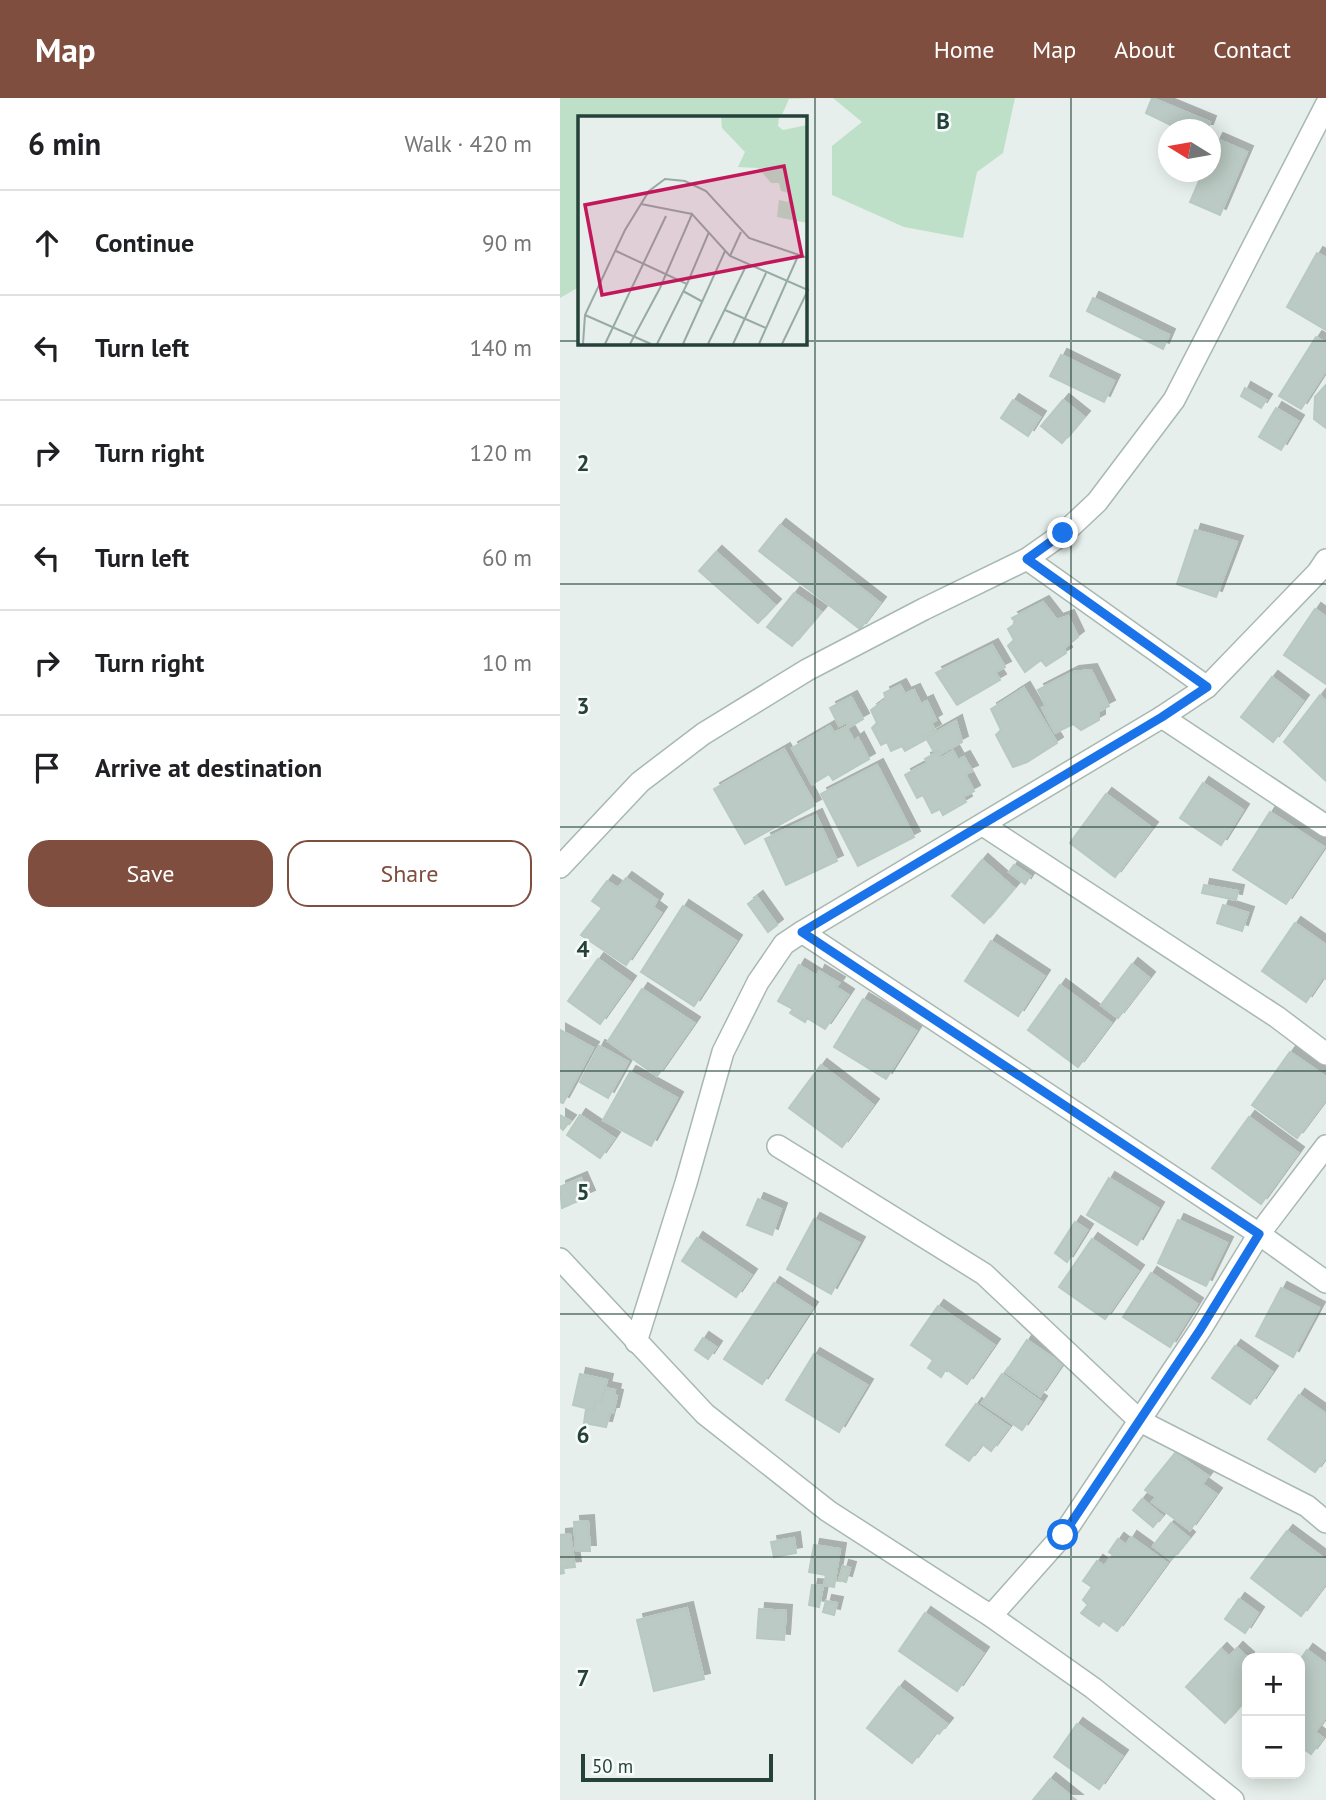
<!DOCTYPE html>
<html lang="en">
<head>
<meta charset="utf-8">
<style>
	:root { --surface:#fff; --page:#f6f6f6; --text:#202124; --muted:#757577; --line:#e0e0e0; --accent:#7f4e3f }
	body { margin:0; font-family:"PT Sans",sans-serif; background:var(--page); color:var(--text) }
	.controls { position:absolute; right:21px; bottom:21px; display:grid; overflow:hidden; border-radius:14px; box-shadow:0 4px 18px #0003 }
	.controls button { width:63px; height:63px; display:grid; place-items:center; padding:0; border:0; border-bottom:2px solid var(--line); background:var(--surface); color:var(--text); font:35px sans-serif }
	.compass { position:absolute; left:598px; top:21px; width:63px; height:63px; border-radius:50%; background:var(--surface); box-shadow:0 4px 18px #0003; rotate:281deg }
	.scale { position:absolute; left:21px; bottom:18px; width:192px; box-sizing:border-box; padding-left:7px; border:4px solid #24423a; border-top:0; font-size:19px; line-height:24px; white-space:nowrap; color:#24423a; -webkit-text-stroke:5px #f7fbf9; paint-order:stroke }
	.stop { position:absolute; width:21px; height:21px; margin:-16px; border:5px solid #1a73e8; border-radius:50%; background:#fff }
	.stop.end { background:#1a73e8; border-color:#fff; box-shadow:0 2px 7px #0008 }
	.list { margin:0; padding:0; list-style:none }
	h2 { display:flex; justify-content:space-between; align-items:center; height:91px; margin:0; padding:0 28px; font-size:30px }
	h2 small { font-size:23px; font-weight:400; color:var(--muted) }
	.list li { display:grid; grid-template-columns:46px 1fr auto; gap:21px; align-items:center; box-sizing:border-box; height:105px; padding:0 28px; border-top:2px solid var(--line) }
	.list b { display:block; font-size:26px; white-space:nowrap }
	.list em { font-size:23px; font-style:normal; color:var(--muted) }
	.actions { display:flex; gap:14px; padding:21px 28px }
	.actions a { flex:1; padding:16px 0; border:2px solid var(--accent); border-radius:21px; text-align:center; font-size:24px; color:var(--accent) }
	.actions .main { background:var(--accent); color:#fff }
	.icon { flex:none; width:38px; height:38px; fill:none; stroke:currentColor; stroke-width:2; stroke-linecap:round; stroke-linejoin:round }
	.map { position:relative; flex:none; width:766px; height:1702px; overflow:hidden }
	header { display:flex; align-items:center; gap:42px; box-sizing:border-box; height:98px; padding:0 35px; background:var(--accent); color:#fff }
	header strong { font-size:33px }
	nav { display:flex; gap:38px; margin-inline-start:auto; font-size:24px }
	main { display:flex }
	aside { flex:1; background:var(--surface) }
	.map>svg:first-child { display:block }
	.green { fill:#bfe0c8 }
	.building { fill:#bbcac4; stroke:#b8c9c2; stroke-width:2; filter:url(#shadow) }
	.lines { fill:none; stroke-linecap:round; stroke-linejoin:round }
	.minor-casing { stroke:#a8b8b2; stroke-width:24 }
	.minor { stroke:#fff; stroke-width:21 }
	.route { stroke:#1a73e8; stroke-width:9 }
	.grid { fill:none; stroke:#24423a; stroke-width:2; stroke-opacity:0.55 }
	.inset-road { fill:none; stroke:#98aaa4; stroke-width:2 }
	.view { fill:#c2185b; fill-opacity:0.15; stroke:#c2185b; stroke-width:3.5 }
	.inset-edge { fill:none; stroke:#24423a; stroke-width:3.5 }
	.grid-label { font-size:23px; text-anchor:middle; font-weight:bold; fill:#24423a; stroke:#f7fbf9; stroke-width:5; stroke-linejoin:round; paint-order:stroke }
</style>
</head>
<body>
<header>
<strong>Map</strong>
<nav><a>Home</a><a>Map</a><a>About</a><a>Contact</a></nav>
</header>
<main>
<aside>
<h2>6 min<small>Walk · 420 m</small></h2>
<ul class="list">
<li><svg class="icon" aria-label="ahead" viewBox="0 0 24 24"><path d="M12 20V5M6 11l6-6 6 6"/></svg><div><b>Continue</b></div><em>90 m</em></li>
<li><svg class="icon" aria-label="left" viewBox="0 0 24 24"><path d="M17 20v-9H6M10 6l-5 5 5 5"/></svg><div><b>Turn left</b></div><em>140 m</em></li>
<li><svg class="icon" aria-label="right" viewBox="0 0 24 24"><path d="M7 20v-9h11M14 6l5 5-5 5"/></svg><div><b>Turn right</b></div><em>120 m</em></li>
<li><svg class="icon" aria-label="left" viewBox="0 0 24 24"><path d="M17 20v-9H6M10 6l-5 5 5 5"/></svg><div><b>Turn left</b></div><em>60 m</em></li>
<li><svg class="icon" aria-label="right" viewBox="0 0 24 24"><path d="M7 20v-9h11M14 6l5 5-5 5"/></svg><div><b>Turn right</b></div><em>10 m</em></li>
<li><svg class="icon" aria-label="arrive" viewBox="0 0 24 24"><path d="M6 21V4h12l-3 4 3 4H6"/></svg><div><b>Arrive at destination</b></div></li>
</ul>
<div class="actions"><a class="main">Save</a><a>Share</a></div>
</aside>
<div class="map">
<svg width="766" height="1702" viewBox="0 0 766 1702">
	<defs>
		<filter id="shadow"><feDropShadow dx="6" dy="-6" stdDeviation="0" flood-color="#0004"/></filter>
	</defs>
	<rect width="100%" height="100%" fill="#e6efeb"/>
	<g class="green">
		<path d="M0,0H257L229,1L221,19H19V189L0,200Z"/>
		<path d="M273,0H455L443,55L417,74L403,140L344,129L272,97V48L302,24Z"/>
	</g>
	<g class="building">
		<path d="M592,0L650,24L647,32H621L586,15Z"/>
		<path d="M657,41L687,54L660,117L630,104L643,74H650V56Z"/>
		<path d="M757,155L766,160V232L727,209Z"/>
		<path d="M533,200L609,237L603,251L527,213Z"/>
		<path d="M756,239L766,245V272L741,311L719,298Z"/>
		<path d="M501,257L554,283L544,304L490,278Z"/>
		<path d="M766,287V330L754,321L755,299Z"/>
		<path d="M685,290L706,302L701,310L681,298Z"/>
		<path d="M453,302L480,319L468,338L441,320Z"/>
		<path d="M503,302L524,319L502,345L481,328Z"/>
		<path d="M716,310L738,323L721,352L699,339Z"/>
		<path d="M220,427L320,505L300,531L199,453Z"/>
		<path d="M635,432L677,444L656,499L617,486Z"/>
		<path d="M156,454L215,507L198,525L139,473Z"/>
		<path d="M234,495L261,514L232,548L207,529Z"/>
		<path d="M483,504L497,522L508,518L518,539L504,550L506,555L486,568L481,562L465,574L448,548L454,542L448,531L456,525L452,520Z"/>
		<path d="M755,511L766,519V586L724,557Z"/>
		<path d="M432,547L445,569L435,574L440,582L397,607L376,575Z"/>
		<path d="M531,572L549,608L539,613V622L521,632L513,626L495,635L482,610L486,608L478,592L513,574Z"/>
		<path d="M712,579L743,603L713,644L681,619Z"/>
		<path d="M340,587L345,596L354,592L361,606L367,603L376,622L371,625L375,632L363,639L365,642L345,653L342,648L331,653L327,644L321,647L312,630L317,625L311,612L326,601L324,595Z"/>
		<path d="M464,590L497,645L467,664L453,669L436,637L441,632L431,611Z"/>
		<path d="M760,597L766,604L765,682L724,644Z"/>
		<path d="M291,599L303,621L289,629L287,624L279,628L270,610Z"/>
		<path d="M396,623L402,644L380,656L378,652L374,654L366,640Z"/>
		<path d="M270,628L274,635L286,629L294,643L298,640L309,661L273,682L269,676L252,686L232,650Z"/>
		<path d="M224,651L255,707L185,746L154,691Z"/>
		<path d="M393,653L398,662L404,659L412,673L405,676L414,693L403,699L406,704L383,717L380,711L372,715L363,697L357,700L345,677L367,665L365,661L377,654L381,660Z"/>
		<path d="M317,667L354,739L298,768L261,696Z"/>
		<path d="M643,685L683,712L661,747L620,720Z"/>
		<path d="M546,696L592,730L555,779L510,745Z"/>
		<path d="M710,714L764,749L726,806L673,772Z"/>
		<path d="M256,717L277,763L226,787L205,741Z"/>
		<path d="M422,762L454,790L424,825L392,798Z"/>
		<path d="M454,767L470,778L465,786L449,774Z"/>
		<path d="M66,780L97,802L93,809L101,815L66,867L21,837L42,810L32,803L47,783L58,790Z"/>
		<path d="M644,787L678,793L676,802L642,795Z"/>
		<path d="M197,799L217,827L208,834L188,806Z"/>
		<path d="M663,807L688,815L682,833L657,825Z"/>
		<path d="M123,808L176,843L134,908L81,874Z"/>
		<path d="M735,825L766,847V881L763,879L746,904L702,873Z"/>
		<path d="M431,843L484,878L458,918L405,883Z"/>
		<path d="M38,861L70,884L40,926L8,903Z"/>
		<path d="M572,866L589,880L558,920L541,907Z"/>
		<path d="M239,867L257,878L259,873L279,885L276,889L288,897L265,931L247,920L245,924L230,915L233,911L218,903Z"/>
		<path d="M500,887L551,925L518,969L468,932Z"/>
		<path d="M82,891L134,925L97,978L48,943Z"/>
		<path d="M303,901L356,933L326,981L274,949Z"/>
		<path d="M0,932L33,950L3,1005L0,1004Z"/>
		<path d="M39,948L68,964L48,1000L20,984Z"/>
		<path d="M730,954L766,979V1001L737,1040L692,1007Z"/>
		<path d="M261,967L313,1007L282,1049L229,1010Z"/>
		<path d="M70,974L117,1000L91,1048L43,1022Z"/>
		<path d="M0,1017L10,1023L3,1032L0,1029Z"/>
		<path d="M20,1017L54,1040L40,1060L7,1037Z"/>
		<path d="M689,1019L738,1055L701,1106L652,1070Z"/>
		<path d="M21,1080L29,1098L2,1110L0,1089Z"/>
		<path d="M549,1080L598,1110L577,1147L527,1117Z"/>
		<path d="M198,1101L221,1111L212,1137L187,1127Z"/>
		<path d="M254,1121L299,1145L271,1196L227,1171Z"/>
		<path d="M618,1122L667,1145L646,1188L598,1165Z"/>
		<path d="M515,1124L527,1132L507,1164L495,1155Z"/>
		<path d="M137,1140L191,1177L176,1199L122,1163Z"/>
		<path d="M532,1141L578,1173L545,1221L499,1189Z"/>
		<path d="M591,1175L637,1206L610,1249L563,1219Z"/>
		<path d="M214,1185L252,1210L202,1286L164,1261Z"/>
		<path d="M721,1190L759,1210L733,1259L696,1238Z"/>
		<path d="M378,1208L434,1247L407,1286L386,1271L381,1279L368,1270L373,1262L351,1247Z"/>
		<path d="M143,1240L156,1249L148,1261L135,1252Z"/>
		<path d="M467,1242L502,1266L480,1298L446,1274Z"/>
		<path d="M675,1248L712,1274L690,1306L652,1280Z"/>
		<path d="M254,1256L307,1287L279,1334L226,1302Z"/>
		<path d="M20,1276L47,1282L42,1303L35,1302L33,1312L13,1307Z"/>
		<path d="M442,1276L481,1304L462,1332L422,1305Z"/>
		<path d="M45,1290L55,1292L54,1297L57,1298L53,1315H50L46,1329L24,1325L26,1311L34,1313L36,1303L42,1304Z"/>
		<path d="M739,1297L766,1316V1359L755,1374L708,1341Z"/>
		<path d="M416,1306L449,1329L431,1353L422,1346L409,1363L386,1347Z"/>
		<path d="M615,1355L648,1378L642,1386L656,1396L630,1432L592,1404L596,1399L585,1392Z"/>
		<path d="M582,1401L602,1418L593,1429L573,1412Z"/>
		<path d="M28,1423L30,1453H16L14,1424Z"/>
		<path d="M611,1425L629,1440L611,1462L593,1448Z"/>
		<path d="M727,1433L766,1462V1485L741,1518L691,1480Z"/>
		<path d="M10,1436L15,1469L3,1470L4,1475L0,1476V1437Z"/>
		<path d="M571,1439L607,1465L557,1533L543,1523L539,1528L521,1515L528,1507L523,1502L532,1489L523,1483L537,1463L544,1468L553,1457L549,1454L558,1441L566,1447Z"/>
		<path d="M234,1440L236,1455L214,1459L211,1444Z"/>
		<path d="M254,1447L280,1451L274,1489L264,1487L266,1477L249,1474Z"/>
		<path d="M283,1468L290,1470L286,1484L279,1482Z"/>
		<path d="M252,1487L263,1488L259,1509L249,1507Z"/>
		<path d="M679,1501L698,1515L685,1535L665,1521Z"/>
		<path d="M266,1503L277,1505L274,1517L263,1514Z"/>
		<path d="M127,1510L144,1581L94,1593L77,1522Z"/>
		<path d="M199,1511L226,1513L224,1542L197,1540Z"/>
		<path d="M365,1515L423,1555L397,1593L339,1553Z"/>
		<path d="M677,1550L688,1560L687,1600L665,1625L626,1589L661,1551L669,1559Z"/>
		<path d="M747,1552L766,1566V1619L755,1634L763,1640L751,1656L740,1648V1562Z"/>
		<path d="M339,1589L387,1626L379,1636L376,1634L352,1665L307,1630Z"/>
		<path d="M517,1626L562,1658L539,1691L494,1659Z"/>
		<path d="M490,1681L516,1702H473Z"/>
	</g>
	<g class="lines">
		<defs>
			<g id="minor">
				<path d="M467,461L647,589"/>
				<path d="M766,462L758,474L647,589L602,619L242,834L699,1136L766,1184"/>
				<path d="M602,619L766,728"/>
				<path d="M423,727L717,919L766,956"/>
				<path d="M0,769L80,684L143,636L247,572L364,511L467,461L504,435L537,404L614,302L766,7"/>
				<path d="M218,1048L424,1176L580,1323L747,1408L766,1424"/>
				<path d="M0,1161L145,1316L268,1413L431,1518L533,1590L673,1702"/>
				<path d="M76,1244L126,1085L163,954L198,884L224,846L242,834"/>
				<path d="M431,1518L503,1437L640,1232L699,1136L766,1048"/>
			</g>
		</defs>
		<use href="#minor" class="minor-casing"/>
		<use href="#minor" class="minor"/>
	</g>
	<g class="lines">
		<path class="route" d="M503,1437L640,1232L699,1136L242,834L602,619L647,589L467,461L503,435"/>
	</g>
	<path class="grid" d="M255,0V1702M511,0V1702M0,243H19M245,243H766M0,486H766M0,729H766M0,973H766M0,1216H766M0,1459H766"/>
	<g transform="translate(18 18)">
		<rect width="229" height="229" fill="#e6efeb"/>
		<path d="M143,1H201L200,10L205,14L229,9V107L199,101L201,84L210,86L211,77L203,75L201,67H193L180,52L160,51L167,36L144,12Z" fill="#bfe0c8"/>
		<path class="inset-road" d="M63,88L114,98M38,135L109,168L79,228M152,140L163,116M109,168L131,116M105,175L125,186M147,194L188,212M7,199L73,228M5,228L7,199L47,114L71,75L87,63L107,65L128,75L171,122L230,142M27,228L88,100M52,228L82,172L114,98L152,140L230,174L204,228M105,228L147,135M130,228L168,150M155,228L188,157M181,228L220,140"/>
		<path class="view" d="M206,50L224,140L24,179L7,89Z"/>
		<rect width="229" height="229" class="inset-edge"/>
	</g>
	<g class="grid-label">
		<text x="383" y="31">B</text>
		<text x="23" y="373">2</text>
		<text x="23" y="616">3</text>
		<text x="23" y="859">4</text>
		<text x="23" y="1102">5</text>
		<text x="23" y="1345">6</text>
		<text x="23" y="1588">7</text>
	</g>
</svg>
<div class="controls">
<button>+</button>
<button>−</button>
</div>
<svg class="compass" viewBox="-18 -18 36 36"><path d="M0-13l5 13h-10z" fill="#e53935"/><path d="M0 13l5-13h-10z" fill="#757577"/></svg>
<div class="scale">50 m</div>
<div class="stop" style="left:503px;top:1437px"></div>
<div class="stop end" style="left:503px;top:435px"></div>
</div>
</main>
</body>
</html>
